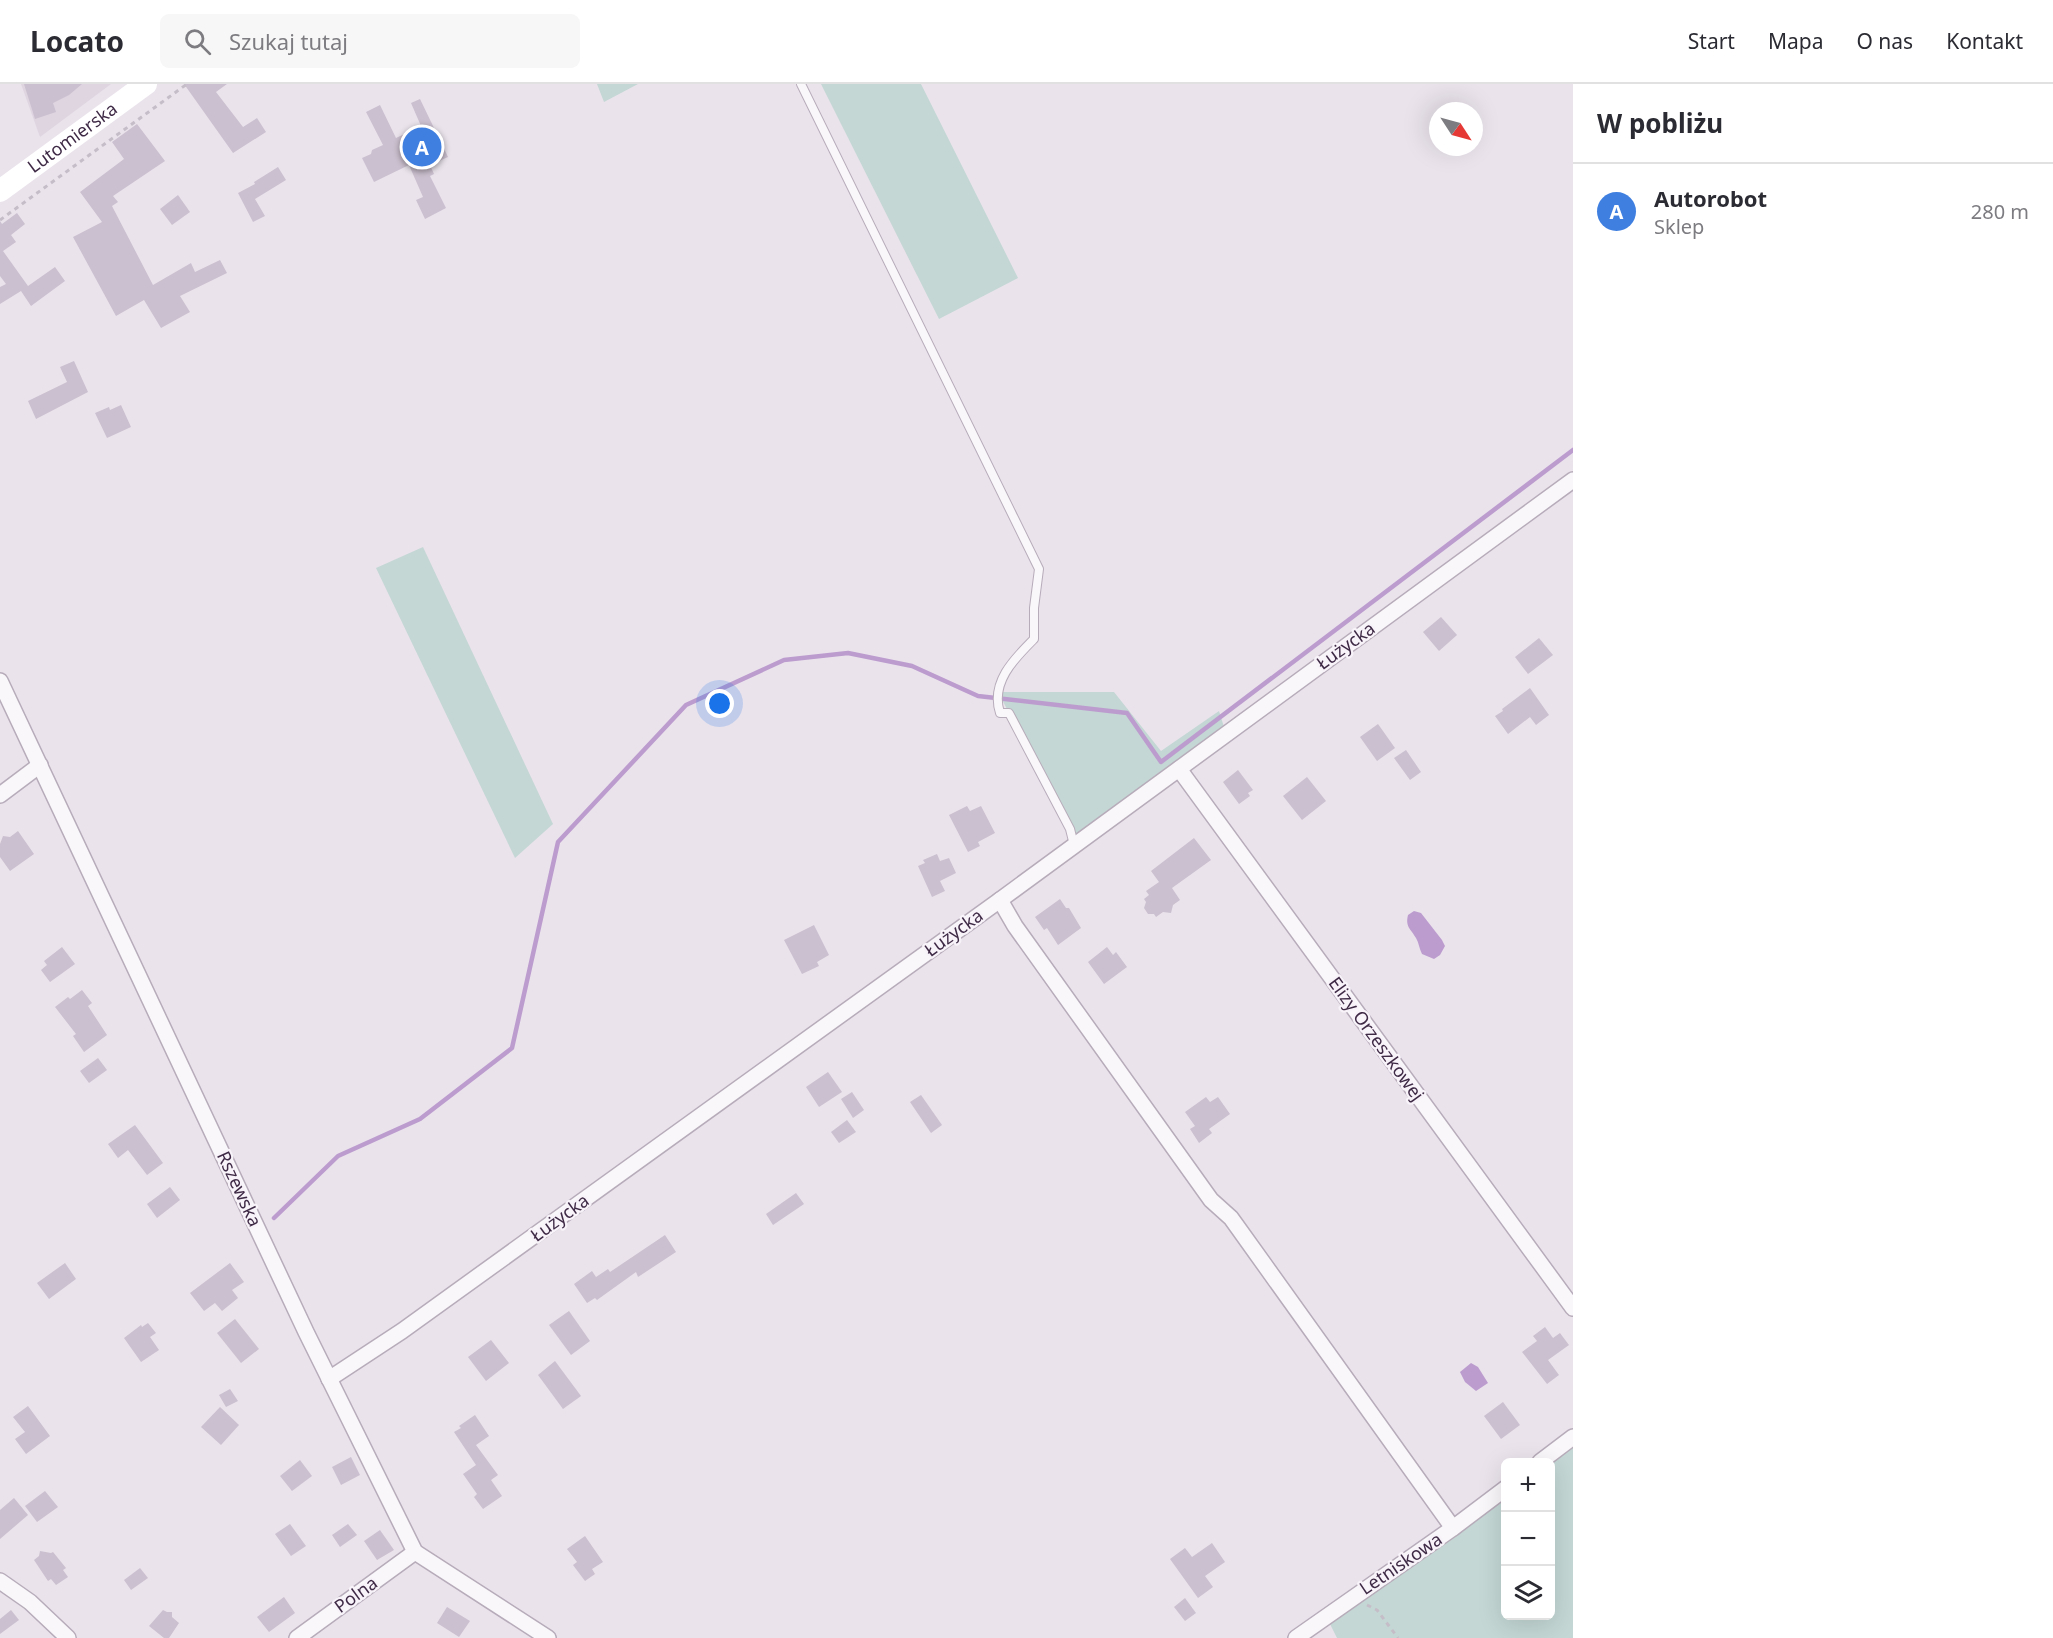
<!DOCTYPE html>
<html lang="pl">
<head>
<meta charset="utf-8">
<style>
	:root { --surface:#fff; --page:#f7f7f7; --text:#2b2b33; --muted:#7c7c81; --line:#e1e1e2; --accent:#111827 }
	body { margin:0; font-family:"Noto Sans",sans-serif; background:var(--page); color:var(--text) }
	.controls { position:absolute; right:18px; bottom:18px; display:grid; overflow:hidden; border-radius:9px; box-shadow:0 6px 24px #0002 }
	.controls button { width:54px; height:54px; display:grid; place-items:center; padding:0; border:0; border-bottom:2px solid var(--line); background:var(--surface); color:var(--text); font:30px sans-serif }
	.compass { position:absolute; left:1429px; top:18px; width:54px; height:54px; border-radius:50%; background:var(--surface); box-shadow:0 6px 24px #0002; rotate:126deg }
	.you { position:absolute; left:720px; top:620px; width:21px; height:21px; margin:-15px; border:4px solid #fff; border-radius:50%; background:#1a73e8; box-shadow:0 0 0 9px #1a73e833 }
	.badge { display:grid; place-items:center; width:39px; height:39px; border-radius:50%; background:var(--accent); color:#fff; font-size:20px; font-weight:700 }
	.pin { position:absolute; translate:-50% -50%; border:3px solid #fff; box-shadow:0 2px 6px #0006 }
	.list { margin:0; padding:0; list-style:none }
	h2 { display:flex; justify-content:space-between; align-items:center; height:78px; margin:0; padding:0 24px; font-size:26px }
	h2 small { font-size:20px; font-weight:400; color:var(--muted) }
	.list li { display:grid; grid-template-columns:39px 1fr auto; gap:18px; align-items:center; box-sizing:border-box; height:96px; padding:0 24px; border-top:2px solid var(--line) }
	.list b { display:block; font-size:22px; white-space:nowrap }
	.list p { margin:0; font-size:20px; white-space:nowrap; color:var(--muted) }
	.list em { font-size:20px; font-style:normal; color:var(--muted) }
	.icon { flex:none; width:33px; height:33px; fill:none; stroke:currentColor; stroke-width:2; stroke-linecap:round; stroke-linejoin:round }
	.map { position:relative; flex:none; width:1573px; height:1554px; overflow:hidden }
	header { display:flex; align-items:center; gap:36px; box-sizing:border-box; height:84px; padding:0 30px; background:var(--surface); border-bottom:2px solid var(--line) }
	header strong { font-size:28px }
	nav { display:flex; gap:33px; margin-inline-start:auto; font-size:21px }
	.search { width:420px; height:54px; background:var(--page); display:flex; align-items:center; gap:15px; box-sizing:border-box; padding:0 21px; border-radius:9px; color:var(--muted); font-size:22px }
	main { display:flex }
	aside { flex:1; background:var(--surface) }
	.map>svg:first-child { display:block }
	.built { fill:#ded5e1 }
	.green { fill:#c4d7d4 }
	.water { fill:#bc9cce }
	.lines { fill:none; stroke-linecap:round; stroke-linejoin:round }
	.stream { stroke:#bc9cce; stroke-width:4.5 }
	.building { fill:#cbc0cf }
	.service-casing { stroke:#b7acba; stroke-width:10 }
	.minor-casing { stroke:#b7acba; stroke-width:18 }
	.path { stroke:#c5bec8; stroke-width:3; stroke-dasharray:4.5 4.5; stroke-linecap:butt }
	.service { stroke:#f9f7fa; stroke-width:8 }
	.minor { stroke:#f9f7fa; stroke-width:15 }
	.secondary { stroke:#fff; stroke-width:22 }
	.labels { text-anchor:middle; stroke-width:4.5; stroke-linejoin:round; paint-order:stroke }
	.street-label { font-size:18px; fill:#3f2a46; stroke:#f7f3f9 }
</style>
</head>
<body>
<header>
<strong>Locato</strong>
<div class="search"><svg class="icon" aria-label="search" viewBox="0 0 24 24"><circle cx="10" cy="10" r="6"/><path d="M15 15l6 6"/></svg>Szukaj tutaj</div>
<nav><a>Start</a><a>Mapa</a><a>O nas</a><a>Kontakt</a></nav>
</header>
<main>
<div class="map">
<svg width="1573" height="1554" viewBox="0 0 1573 1554">
	<rect width="100%" height="100%" fill="#eae3ec"/>
	<path class="built" d="M21,0H111L40,53Z"/>
	<g class="green">
		<path d="M597,0H638L604,18Z"/>
		<path d="M821,0H921L1018,194L939,235Z"/>
		<path d="M423,463L553,740L515,774L376,484Z"/>
		<path d="M998,608H1114L1161,667L1219,627L1224,643L1075,754Z"/>
		<path d="M1573,1362V1554H1337L1329,1538L1505,1413L1506,1532H1550L1551,1379Z"/>
	</g>
	<g class="water">
		<path d="M1414,827L1421,829L1442,856L1445,862L1440,871L1434,875L1422,870C1419,864 1419,859 1416,854C1411,845 1405,843 1408,831Z"/>
		<path d="M1471,1279L1478,1283L1488,1299L1476,1307L1465,1298L1460,1288Z"/>
	</g>
	<g class="lines">
		<path class="stream" d="M274,1134L338,1072L420,1035L512,964L558,758L686,621L784,576L848,569L912,582L978,612L1127,629L1161,678L1573,366"/>
	</g>
	<g class="building">
		<path d="M24,0H82L69,11L53,19L56,28L35,35Z"/>
		<path d="M184,0H227L216,8L243,43L257,34L266,48L233,69Z"/>
		<path d="M420,15L448,73L430,81L434,90L430,92L446,124L425,135L416,116L423,113L409,81L374,98L362,74L371,70L372,66L383,61L366,28L380,21L396,54L421,42L411,19Z"/>
		<path d="M137,40L165,77L113,112L118,118L112,122L153,201L191,179L195,188L220,176L227,189L180,212L190,228L161,244L144,216L116,232L73,153L102,138L80,108L124,75L112,58Z"/>
		<path d="M278,83L286,96L255,115L265,132L253,138L238,109L255,100L254,98Z"/>
		<path d="M178,111L190,128L172,141L160,125Z"/>
		<path d="M17,129L25,140L11,151L16,158L3,167L28,202L55,183L65,197L31,222L21,207L0,220V203L6,200L0,192V137L2,140Z"/>
		<path d="M74,277L88,308L36,335L28,317L67,298L60,283Z"/>
		<path d="M121,321L131,343L107,354L95,329L109,323L110,326Z"/>
		<path d="M1441,533L1457,551L1439,567L1423,548Z"/>
		<path d="M1539,554L1553,571L1528,590L1515,573Z"/>
		<path d="M1530,604L1549,631L1536,641L1530,633L1508,650L1495,632L1503,627L1502,625Z"/>
		<path d="M1378,640L1395,664L1377,677L1360,653Z"/>
		<path d="M1406,666L1421,688L1410,696L1394,674Z"/>
		<path d="M1238,686L1253,706L1248,709L1250,712L1239,720L1223,698Z"/>
		<path d="M1307,693L1326,717L1302,736L1283,712Z"/>
		<path d="M967,722L970,727L981,722L995,749L978,758L980,762L968,768L949,731Z"/>
		<path d="M18,747L34,770L10,787L0,773V760L3,752L10,753Z"/>
		<path d="M1194,754L1211,776L1172,804L1180,816L1173,821L1171,829L1163,828L1156,833L1154,830H1148L1144,824L1146,818L1144,815L1149,811L1146,807L1159,798L1151,787Z"/>
		<path d="M937,770L940,777L949,774L956,789L940,797L945,807L932,813L918,782L925,779L923,776Z"/>
		<path d="M1060,815L1066,824H1069L1081,844L1058,861L1047,844L1044,846L1035,833Z"/>
		<path d="M814,841L829,871L817,878L819,882L802,890L784,856Z"/>
		<path d="M62,863L75,880L50,898L41,886L47,881L44,877Z"/>
		<path d="M1107,863L1113,871L1116,868L1127,883L1104,900L1088,878Z"/>
		<path d="M82,906L92,919L88,922L107,951L84,968L73,952L76,950L55,923L68,913L70,915Z"/>
		<path d="M98,974L107,986L89,999L80,987Z"/>
		<path d="M828,988L842,1008L819,1023L806,1003Z"/>
		<path d="M852,1008L864,1026L853,1034L841,1015Z"/>
		<path d="M921,1011L942,1041L931,1049L910,1018Z"/>
		<path d="M1206,1013L1210,1018L1218,1013L1230,1030L1209,1045L1212,1049L1199,1059L1190,1045L1195,1042L1185,1028Z"/>
		<path d="M847,1036L856,1048L839,1059L831,1048Z"/>
		<path d="M135,1041L163,1079L147,1091L128,1066L118,1074L108,1060Z"/>
		<path d="M170,1103L180,1116L157,1134L147,1120Z"/>
		<path d="M796,1109L804,1120L773,1141L766,1130Z"/>
		<path d="M665,1151L676,1168L638,1193L636,1188L597,1216L595,1214L587,1219L574,1200L592,1187L596,1193L608,1185L610,1188Z"/>
		<path d="M65,1179L76,1195L49,1215L37,1199Z"/>
		<path d="M230,1179L244,1198L232,1206L238,1214L222,1227L215,1219L204,1227L190,1209Z"/>
		<path d="M569,1227L590,1257L571,1271L549,1241Z"/>
		<path d="M235,1235L259,1265L241,1279L217,1249Z"/>
		<path d="M148,1239L156,1249L150,1253L159,1266L141,1278L124,1254L141,1241L142,1243Z"/>
		<path d="M1545,1243L1553,1254L1560,1249L1569,1261L1548,1276L1559,1291L1547,1300L1522,1268L1537,1257L1533,1252Z"/>
		<path d="M491,1256L509,1279L486,1297L468,1273Z"/>
		<path d="M555,1277L581,1312L563,1325L538,1291Z"/>
		<path d="M230,1305L238,1317L226,1323L219,1311Z"/>
		<path d="M1503,1318L1520,1341L1501,1355L1484,1332Z"/>
		<path d="M28,1322L50,1352L26,1370L15,1355L25,1348L13,1333Z"/>
		<path d="M220,1323L239,1341L221,1361L201,1343Z"/>
		<path d="M475,1331L489,1352L476,1361L498,1391L491,1396L502,1412L483,1425L474,1413L477,1410L463,1390L476,1381L454,1348L461,1344L459,1342Z"/>
		<path d="M351,1373L360,1391L341,1401L332,1383Z"/>
		<path d="M300,1376L312,1392L292,1407L280,1392Z"/>
		<path d="M45,1407L58,1423L37,1438L25,1422Z"/>
		<path d="M14,1414L28,1431L0,1455V1426Z"/>
		<path d="M290,1440L306,1462L291,1472L275,1450Z"/>
		<path d="M348,1440L357,1451L340,1463L332,1451Z"/>
		<path d="M380,1446L394,1466L377,1476L364,1457Z"/>
		<path d="M585,1452L603,1478L592,1485L595,1490L585,1497L573,1481L577,1478L567,1465Z"/>
		<path d="M1212,1459L1225,1478L1205,1492L1213,1503L1198,1514L1170,1475L1185,1464L1192,1473Z"/>
		<path d="M40,1467L51,1469L53,1468L66,1484L63,1486L68,1493L56,1501L51,1495L48,1497L34,1476L39,1472Z"/>
		<path d="M140,1484L148,1494L131,1506L124,1496Z"/>
		<path d="M284,1513L295,1529L269,1548L257,1533Z"/>
		<path d="M1185,1514L1196,1529L1185,1537L1174,1523Z"/>
		<path d="M447,1523L470,1537L459,1553L437,1539Z"/>
		<path d="M11,1526L19,1536L0,1550V1535Z"/>
		<path d="M163,1526L167,1528H172V1533L179,1539L169,1554H164L149,1542Z"/>
	</g>
	<g class="lines">
		<defs>
			<path id="service" d="M801,0L1039,485L1034,524V555C1015,574 990,598 1000,629H1009L1070,745L1074,761"/>
			<g id="minor">
				<path d="M0,597L306,1248L415,1468L548,1554"/>
				<path d="M1179,685L1573,1224"/>
				<path d="M0,711L40,681"/>
				<path d="M1000,816L1015,842L1211,1116L1231,1134L1453,1444"/>
				<path d="M329,1295L402,1247L1000,816L1573,396"/>
				<path d="M1540,1378L1573,1353"/>
				<path d="M0,1497L30,1518L68,1554"/>
				<path d="M297,1554L415,1468"/>
				<path d="M1296,1554L1453,1444L1506,1404"/>
			</g>
		</defs>
		<use href="#service" class="service-casing"/>
		<use href="#minor" class="minor-casing"/>
		<g class="path">
			<path d="M0,136L187,0"/>
			<path d="M1367,1521L1377,1526L1398,1554"/>
		</g>
		<use href="#service" class="service"/>
		<use href="#minor" class="minor"/>
		<path class="secondary" id="s1" d="M0,107L146,0"/>
	</g>
	<g class="labels">
		<g class="street-label">
			<text dy="6" stroke="none"><textPath href="#s1" startOffset="90">Lutomierska</textPath></text>
			<text transform="translate(1346 562) rotate(-36)" y="6">Łużycka</text>
			<text transform="translate(954 849) rotate(-36)" y="6">Łużycka</text>
			<text transform="translate(1376 955) rotate(54)" y="6">Elizy Orzeszkowej</text>
			<text transform="translate(239 1105) rotate(65)" y="6">Rszewska</text>
			<text transform="translate(560 1134) rotate(-36)" y="6">Łużycka</text>
			<text transform="translate(1401 1480) rotate(-34)" y="6">Letniskowa</text>
			<text transform="translate(356 1511) rotate(-36)" y="6">Polna</text>
		</g>
	</g>
</svg>
<div class="controls">
<button>+</button>
<button>−</button>
<button><svg class="icon" aria-label="layers" viewBox="0 0 24 24"><path d="M12 4l9 5-9 5-9-5zM3 14l9 5 9-5"/></svg></button>
</div>
<svg class="compass" viewBox="-18 -18 36 36"><path d="M0-13l5 13h-10z" fill="#e53935"/><path d="M0 13l5-13h-10z" fill="#7c7c81"/></svg>
<div class="you"></div>
<div class="pin badge" style="left:422px;top:63px;background:#3f7fe0">A</div>
</div>
<aside>
<h2>W pobliżu<small></small></h2>
<ul class="list">
<li><span class="badge" style="background:#3f7fe0">A</span><div><b>Autorobot</b><p>Sklep</p></div><em>280 m</em></li>
</ul>
</aside>
</main>
</body>
</html>
